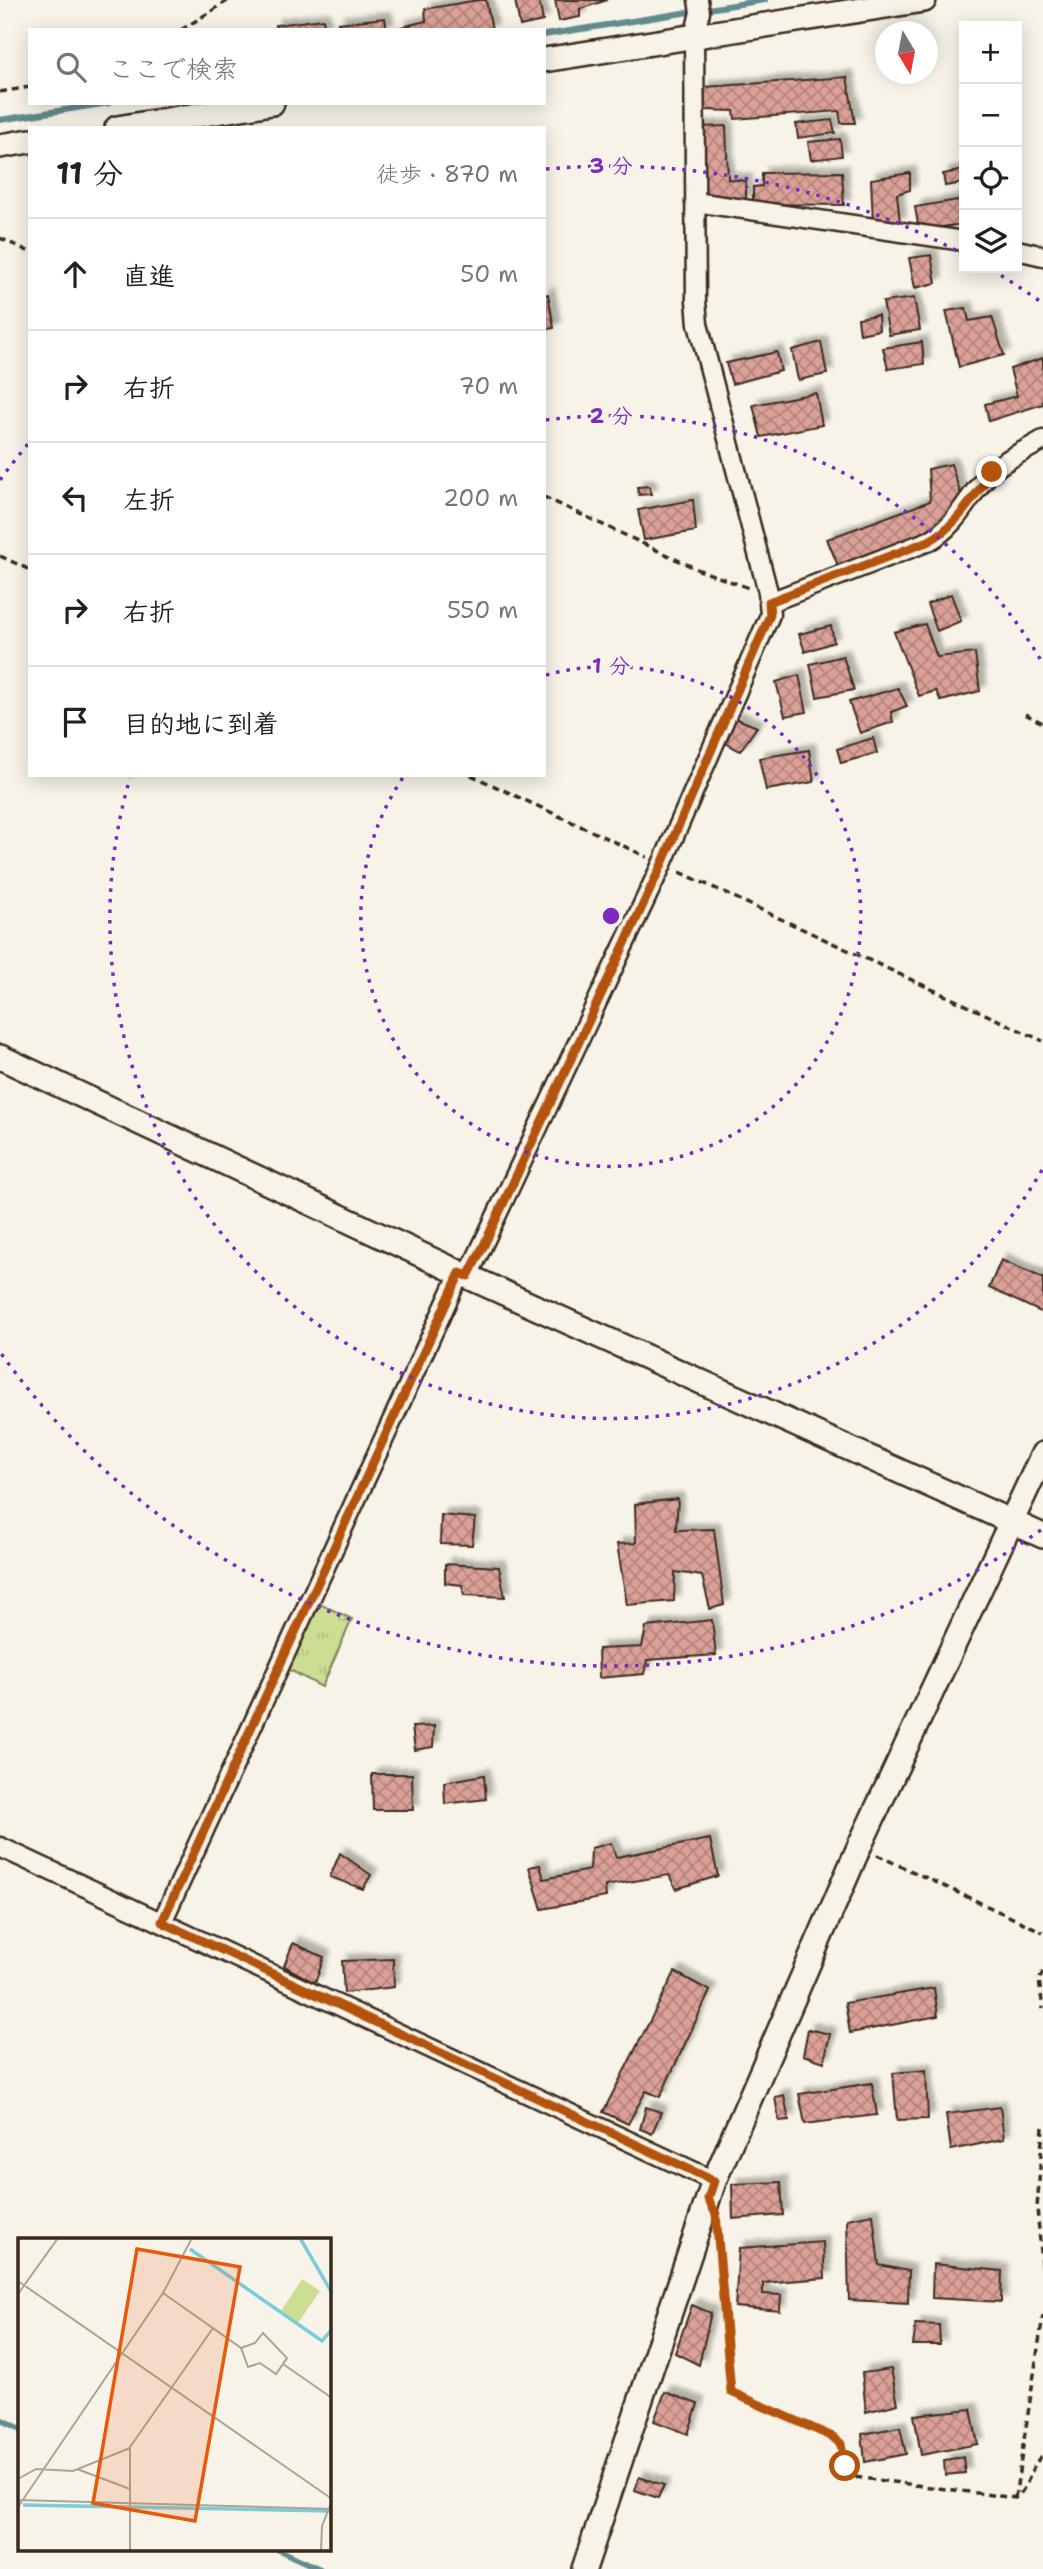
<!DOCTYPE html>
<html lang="ja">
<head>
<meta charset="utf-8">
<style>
	:root { --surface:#fff; --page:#f2f2f2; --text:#202124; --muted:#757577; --line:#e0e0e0 }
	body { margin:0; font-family:"Shantell Sans","Klee One",sans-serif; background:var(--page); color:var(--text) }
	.controls { position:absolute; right:21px; top:21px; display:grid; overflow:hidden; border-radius:0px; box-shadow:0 4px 18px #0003 }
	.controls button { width:63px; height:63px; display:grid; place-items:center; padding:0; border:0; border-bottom:2px solid var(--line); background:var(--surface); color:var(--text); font:35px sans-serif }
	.compass { position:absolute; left:875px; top:21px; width:63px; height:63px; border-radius:50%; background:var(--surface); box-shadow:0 4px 18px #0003; rotate:170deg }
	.stop { position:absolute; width:21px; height:21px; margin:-16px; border:5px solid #b45309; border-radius:50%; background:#fff }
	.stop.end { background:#b45309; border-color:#fff; box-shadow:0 2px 7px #0008 }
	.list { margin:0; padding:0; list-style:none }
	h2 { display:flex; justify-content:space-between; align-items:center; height:91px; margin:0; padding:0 28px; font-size:30px }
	h2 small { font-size:23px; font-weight:400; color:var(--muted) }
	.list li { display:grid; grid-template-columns:46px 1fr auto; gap:21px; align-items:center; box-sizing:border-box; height:112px; padding:0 28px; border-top:2px solid var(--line) }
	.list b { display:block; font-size:26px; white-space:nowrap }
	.list em { font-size:23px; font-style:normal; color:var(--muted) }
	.icon { flex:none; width:38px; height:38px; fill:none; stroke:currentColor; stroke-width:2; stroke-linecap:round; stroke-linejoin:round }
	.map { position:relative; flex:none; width:1043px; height:2569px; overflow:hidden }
	.search { position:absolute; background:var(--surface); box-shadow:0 4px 18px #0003; left:28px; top:28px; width:518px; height:77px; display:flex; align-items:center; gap:18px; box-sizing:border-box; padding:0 24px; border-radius:0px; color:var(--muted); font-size:26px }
	.panel { position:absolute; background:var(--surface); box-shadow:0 4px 18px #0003; left:28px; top:126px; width:518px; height:651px; border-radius:0px }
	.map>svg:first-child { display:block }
	.grass { fill:url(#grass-tufts); stroke:#838458; stroke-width:2 }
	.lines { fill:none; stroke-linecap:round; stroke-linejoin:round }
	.stream { stroke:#628b8e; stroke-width:6 }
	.building { fill:url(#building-cross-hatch); stroke:#3b2a1e; stroke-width:2; filter:url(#shadow) }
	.minor-casing { stroke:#3b2a1e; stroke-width:23 }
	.tertiary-casing { stroke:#3b2a1e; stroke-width:28 }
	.path { stroke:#3b2a1e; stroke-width:3.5; stroke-dasharray:7 5; stroke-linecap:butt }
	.minor { stroke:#f7f3e8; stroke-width:18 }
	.tertiary { stroke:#f7f3e8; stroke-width:23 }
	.route { stroke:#b45309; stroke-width:9 }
	.ring { fill:none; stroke:#7b2cbf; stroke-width:3.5; stroke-dasharray:3.5 7 }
	.inset-river { fill:none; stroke:#7ccbd9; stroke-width:3.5 }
	.inset-road { fill:none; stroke:#aca397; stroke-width:2 }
	.view { fill:#e8590c; fill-opacity:0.15; stroke:#e8590c; stroke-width:3.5 }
	.inset-edge { fill:none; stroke:#3b2a1e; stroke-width:3.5 }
	.centre { fill:#7b2cbf; stroke:#f7f3e8; stroke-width:3.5 }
	.ring-label { font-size:21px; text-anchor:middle; font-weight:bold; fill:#7b2cbf; stroke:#f7f3e8; stroke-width:5; stroke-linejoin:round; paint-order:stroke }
</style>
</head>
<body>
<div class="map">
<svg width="1043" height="2569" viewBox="0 0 1043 2569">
	<defs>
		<pattern id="grass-tufts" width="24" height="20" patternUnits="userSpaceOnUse" patternTransform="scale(1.75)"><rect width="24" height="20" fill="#cbde93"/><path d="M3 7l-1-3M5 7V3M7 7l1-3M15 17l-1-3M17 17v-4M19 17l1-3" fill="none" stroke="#afbf7e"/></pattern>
		<pattern id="building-cross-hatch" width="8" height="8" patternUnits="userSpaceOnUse" patternTransform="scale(1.75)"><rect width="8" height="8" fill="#dba198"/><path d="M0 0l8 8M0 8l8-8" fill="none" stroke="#b3837b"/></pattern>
		<filter id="shadow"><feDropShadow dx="6" dy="-6" stdDeviation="2" flood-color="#0004"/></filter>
	</defs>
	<rect width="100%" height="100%" fill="#f7f3e8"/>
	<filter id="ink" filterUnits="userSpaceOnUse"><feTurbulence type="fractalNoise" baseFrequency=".0143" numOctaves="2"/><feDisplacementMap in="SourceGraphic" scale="14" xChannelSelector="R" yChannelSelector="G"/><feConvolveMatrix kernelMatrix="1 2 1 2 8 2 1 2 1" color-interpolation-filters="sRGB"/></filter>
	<g filter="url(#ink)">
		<path class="grass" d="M320,1604L352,1619L322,1687L288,1669Z"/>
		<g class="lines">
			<g class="stream">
				<path d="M544,35L765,0"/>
				<path d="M0,120L109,103"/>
				<path d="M0,2419L19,2428"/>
				<path d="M279,2550L320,2569"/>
			</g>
		</g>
		<g class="building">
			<path d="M478,0H486L492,30H402L401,27L426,21L425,9Z"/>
			<path d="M515,0H539L543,21L520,26Z"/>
			<path d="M555,0H607L580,9V17L559,21Z"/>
			<path d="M385,18L387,30H339L338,23Z"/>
			<path d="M323,19L325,30H276L275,25Z"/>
			<path d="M847,77L855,123H841L839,111L735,119L734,111L705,110L704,87Z"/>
			<path d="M832,120L835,133L798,138L796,124Z"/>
			<path d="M726,126L728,179L746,181V202L702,198L699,127Z"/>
			<path d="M840,139L842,156L811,160L808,142Z"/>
			<path d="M964,170V183L945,186L943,174Z"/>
			<path d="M842,172L844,205L753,204V187L762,186V173Z"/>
			<path d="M910,173V190L897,194L900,222L873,223L871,179Z"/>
			<path d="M964,199V224L919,230L915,207Z"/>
			<path d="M931,255L936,283L915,288L909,258Z"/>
			<path d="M548,294L554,328L544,330V295Z"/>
			<path d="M914,298L920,330L889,335L883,302Z"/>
			<path d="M966,308L969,321L992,317L1004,355L959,367L946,311Z"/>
			<path d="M878,315L879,330L860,334L858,318Z"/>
			<path d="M821,342L827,374L798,380L792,350Z"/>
			<path d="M922,342L924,364L888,369L883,348Z"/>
			<path d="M777,352L781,371L732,384L726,363Z"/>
			<path d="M1043,358V404L989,421L985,404L1017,396L1010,369Z"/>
			<path d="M816,393L822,425L761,437L753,405Z"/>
			<path d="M951,464L961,495L946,526L839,568L827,539L930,501L928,469Z"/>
			<path d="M649,486L651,494L639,495L637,487Z"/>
			<path d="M693,500L696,531L644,540L638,510Z"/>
			<path d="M951,594L961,621L937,631L927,604Z"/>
			<path d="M925,624L937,657L975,653L980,691L941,701L936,691L919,696L894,632Z"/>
			<path d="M831,626L834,642L805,652L799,634Z"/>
			<path d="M843,656L854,690L817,697L810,664Z"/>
			<path d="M799,675L807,712L785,716L776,682Z"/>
			<path d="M898,688L907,706L891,712L893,722L860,733L849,702Z"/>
			<path d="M735,718L757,727L740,751L724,742Z"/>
			<path d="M873,738L877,753L841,763L837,749Z"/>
			<path d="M809,750L814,782L766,790L759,758Z"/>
			<path d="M1001,1260L1043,1278V1313L989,1288Z"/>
			<path d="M678,1499L676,1530L714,1529L724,1605L710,1609L702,1576L675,1572L674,1601L627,1605L617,1544L636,1543L635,1504Z"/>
			<path d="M441,1515L475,1518L472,1545L440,1544Z"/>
			<path d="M445,1564L499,1567L505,1597L464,1595L462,1585L445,1583Z"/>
			<path d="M712,1620L716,1655L647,1660L644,1674L599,1678L598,1649L642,1647L646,1627Z"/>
			<path d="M434,1726L433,1747L415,1750L412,1727Z"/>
			<path d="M372,1774H412L413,1810H373Z"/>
			<path d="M484,1775L486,1799L445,1804L444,1782Z"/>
			<path d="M710,1839L718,1876L676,1889L669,1875L605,1886L606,1897L542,1909L529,1867L540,1865L544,1879L590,1870L591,1848L611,1843L616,1857Z"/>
			<path d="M340,1853L371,1875L363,1889L330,1877Z"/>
			<path d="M293,1943L324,1957L315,1983L284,1966Z"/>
			<path d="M393,1959L394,1987L344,1993L342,1961Z"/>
			<path d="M675,1972L710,1991L660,2097L646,2091L628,2124L603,2112Z"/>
			<path d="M934,1988L938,2016L850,2033L845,2003Z"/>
			<path d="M808,2029L830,2034L824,2062L803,2055Z"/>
			<path d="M926,2070L928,2119L897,2120L893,2073Z"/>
			<path d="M872,2083L877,2115L805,2124L799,2094Z"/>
			<path d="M784,2095L789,2120L779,2121L775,2097Z"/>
			<path d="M646,2107L661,2112L652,2134L640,2129Z"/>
			<path d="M1000,2107L1004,2139L951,2150L946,2114Z"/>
			<path d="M781,2182L783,2215L733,2219L732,2184Z"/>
			<path d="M873,2214L879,2265L909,2271L908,2303L849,2300L847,2219Z"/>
			<path d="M823,2242L825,2278L763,2283V2294L781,2295L780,2311L735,2307L739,2248Z"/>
			<path d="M933,2264L1002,2271L1001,2302L932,2298Z"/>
			<path d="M692,2305L711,2313L699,2365L675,2353Z"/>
			<path d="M916,2324L939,2325L940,2345H913Z"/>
			<path d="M891,2369L898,2404L866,2412L862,2373Z"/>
			<path d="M665,2392L698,2404L688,2434L654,2421Z"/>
			<path d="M971,2409L978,2444L921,2455L914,2415Z"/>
			<path d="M900,2427L906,2454L865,2462L862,2434Z"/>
			<path d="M963,2457L965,2473L945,2475L944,2460Z"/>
			<path d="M639,2477L664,2485L658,2498L635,2490Z"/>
		</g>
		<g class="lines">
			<defs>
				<g id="minor">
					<path d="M695,202L964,241"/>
					<path d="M1017,250L1043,256"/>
					<path d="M770,602L929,541C959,524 968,495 991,472C1005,459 1027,450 1043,440"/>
					<path d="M468,1276L662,864L770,615L768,592L698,324L696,301L694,37L700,12L698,0"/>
					<path d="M0,1847L714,2181"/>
					<path d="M162,1922L460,1273"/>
				</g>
				<g id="tertiary">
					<path d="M544,60L924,0"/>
					<path d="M117,128L272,103"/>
					<path d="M0,146L30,141"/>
					<path d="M0,1057L460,1273L1043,1536"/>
					<path d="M584,2569L714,2181L859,1847L1043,1454"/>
				</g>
			</defs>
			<use href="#minor" class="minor-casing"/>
			<use href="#tertiary" class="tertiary-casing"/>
			<g class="path">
				<path d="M181,30L229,0"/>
				<path d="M0,92L30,87"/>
				<path d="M0,238L30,252"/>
				<path d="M544,497L699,570L749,588"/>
				<path d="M0,556L30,570"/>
				<path d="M1025,714L1043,723"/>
				<path d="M471,775L647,857"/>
				<path d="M680,872L1043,1041"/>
				<path d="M877,1855L1043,1932"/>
				<path d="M1043,1972L1039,1980L1043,2009"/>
				<path d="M1043,2127L1037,2208L1043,2274"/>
				<path d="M718,2241L731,2392L833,2437L841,2444L848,2473L854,2477L1015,2498C1030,2488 1029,2466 1043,2455"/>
				<path d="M1015,2498L1043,2316"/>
			</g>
			<use href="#minor" class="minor"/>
			<use href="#tertiary" class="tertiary"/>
		</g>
	</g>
	<g class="lines" filter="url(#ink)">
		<path class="route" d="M845,2466L841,2444L833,2437L731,2392L716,2214L708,2199L714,2181L162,1922L460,1273L468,1276L484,1245L662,864L770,615L769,602L929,541C957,526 973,497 992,472"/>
	</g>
	<g class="ring">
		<path d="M546 675A250 250 0 1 1 404 776"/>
		<path d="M1042 1170A500 500 0 0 1 130 778M546 420A500 500 0 0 1 1042 662"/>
		<path d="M1041 1530A750 750 0 0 1 0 1352M0 480A750 750 0 0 1 28 444M546 169A750 750 0 0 1 963 254M992 270A750 750 0 0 1 1041 302"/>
	</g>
	<g transform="translate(18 2238)">
		<rect width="313" height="313" fill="#f7f3e8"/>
		<path d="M284,41L302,53L280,85L263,73Z" fill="#cbde93"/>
		<path class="inset-river" d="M282,0L314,55M172,11L304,103L314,91M5,267L314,273"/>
		<path class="inset-road" d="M0,43L314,261M145,55L223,110L230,129L242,125L258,136L269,120L245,95L237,105L223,110M0,56L40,0M265,126L314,160M154,149L195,90M59,231L112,251M0,241L18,231L55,233L112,210M0,262L314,271M0,269L145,55L174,0M112,313V209L154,149M303,313L304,288L314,263"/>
		<path class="view" d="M119,11L222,29L177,283L75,265Z"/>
		<rect width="313" height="313" class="inset-edge"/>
	</g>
	<circle cx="611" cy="916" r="10" class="centre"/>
	<g class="ring-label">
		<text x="611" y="173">3 分</text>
		<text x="611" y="423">2 分</text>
		<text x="611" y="673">1 分</text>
	</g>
</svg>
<div class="controls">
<button>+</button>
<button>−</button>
<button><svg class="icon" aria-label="locate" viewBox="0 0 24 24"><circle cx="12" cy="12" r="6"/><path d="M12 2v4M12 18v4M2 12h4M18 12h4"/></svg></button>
<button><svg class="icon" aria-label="layers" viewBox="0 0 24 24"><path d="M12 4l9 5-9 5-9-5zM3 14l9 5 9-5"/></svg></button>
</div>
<svg class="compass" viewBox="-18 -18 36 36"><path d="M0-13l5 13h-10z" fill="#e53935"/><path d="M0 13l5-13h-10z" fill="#757577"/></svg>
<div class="stop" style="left:845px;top:2466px"></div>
<div class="stop end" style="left:992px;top:472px"></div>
<div class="search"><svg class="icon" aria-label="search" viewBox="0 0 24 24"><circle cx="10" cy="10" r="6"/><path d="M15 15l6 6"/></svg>ここで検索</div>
<section class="panel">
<h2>11 分<small>徒歩 · 870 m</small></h2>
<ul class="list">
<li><svg class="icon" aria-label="ahead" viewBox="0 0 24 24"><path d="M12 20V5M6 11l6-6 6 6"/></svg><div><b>直進</b></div><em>50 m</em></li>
<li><svg class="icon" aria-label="right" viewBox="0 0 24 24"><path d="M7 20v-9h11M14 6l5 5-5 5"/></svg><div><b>右折</b></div><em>70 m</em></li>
<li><svg class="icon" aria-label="left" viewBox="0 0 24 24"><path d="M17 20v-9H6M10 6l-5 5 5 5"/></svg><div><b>左折</b></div><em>200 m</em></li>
<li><svg class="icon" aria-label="right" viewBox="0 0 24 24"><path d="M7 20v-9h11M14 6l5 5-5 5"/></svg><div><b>右折</b></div><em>550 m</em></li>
<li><svg class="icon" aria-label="arrive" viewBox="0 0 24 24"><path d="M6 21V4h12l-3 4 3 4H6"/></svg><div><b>目的地に到着</b></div></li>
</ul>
</section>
</div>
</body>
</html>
